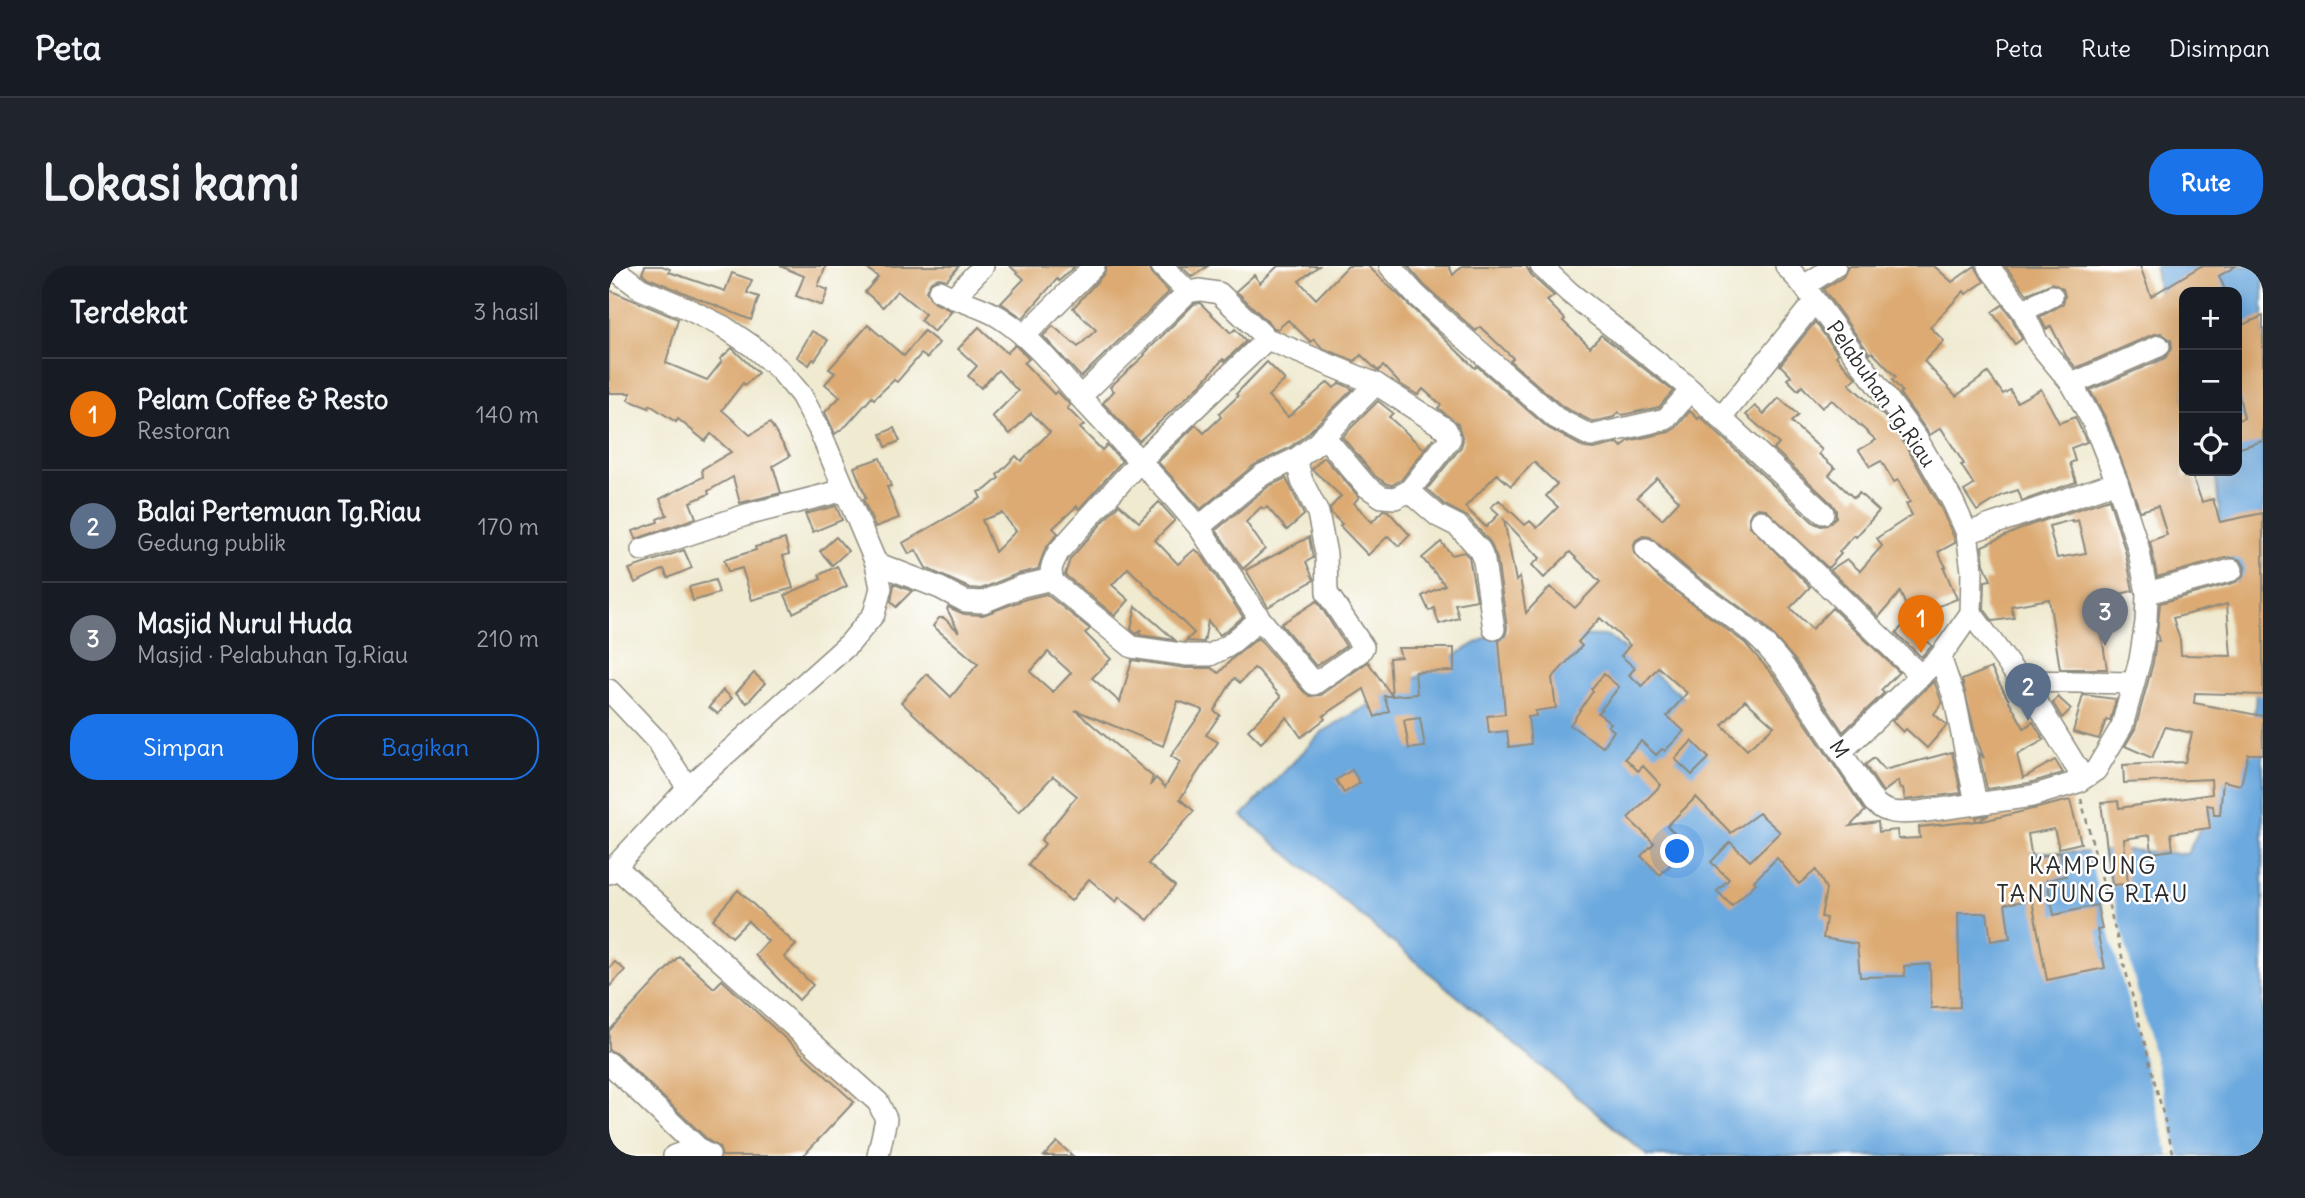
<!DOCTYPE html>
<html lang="id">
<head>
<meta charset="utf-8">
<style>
	:root { --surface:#171b24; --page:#20242c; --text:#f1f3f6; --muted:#9ea1a6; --line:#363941; --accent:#1a73e8 }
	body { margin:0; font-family:Delius,sans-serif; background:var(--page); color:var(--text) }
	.controls { position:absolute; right:21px; top:21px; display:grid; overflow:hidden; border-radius:14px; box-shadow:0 7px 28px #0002 }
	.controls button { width:63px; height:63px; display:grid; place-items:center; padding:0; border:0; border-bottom:2px solid var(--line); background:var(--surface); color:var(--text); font:35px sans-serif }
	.you { position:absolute; left:1069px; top:586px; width:24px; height:24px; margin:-18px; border:5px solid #fff; border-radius:50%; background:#1a73e8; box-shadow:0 0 0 10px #1a73e833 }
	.badge { display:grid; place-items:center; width:46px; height:46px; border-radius:50%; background:var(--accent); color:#fff; font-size:23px; font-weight:700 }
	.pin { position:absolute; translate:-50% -58px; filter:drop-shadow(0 2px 4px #0008) }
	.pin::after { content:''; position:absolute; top:37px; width:24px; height:21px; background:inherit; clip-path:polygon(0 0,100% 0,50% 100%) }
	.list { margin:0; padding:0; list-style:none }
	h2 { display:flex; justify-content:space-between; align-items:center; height:91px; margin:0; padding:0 28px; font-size:30px }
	h2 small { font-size:23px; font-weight:400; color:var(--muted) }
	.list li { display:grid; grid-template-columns:46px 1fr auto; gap:21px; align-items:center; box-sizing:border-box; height:112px; padding:0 28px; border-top:2px solid var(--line) }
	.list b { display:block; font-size:26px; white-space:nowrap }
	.list p { margin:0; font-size:23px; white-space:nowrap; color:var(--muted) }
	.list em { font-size:23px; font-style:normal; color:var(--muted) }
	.actions { display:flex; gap:14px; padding:21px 28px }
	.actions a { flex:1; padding:16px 0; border:2px solid var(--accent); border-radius:28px; text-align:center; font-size:24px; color:var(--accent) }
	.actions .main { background:var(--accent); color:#fff }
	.icon { flex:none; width:38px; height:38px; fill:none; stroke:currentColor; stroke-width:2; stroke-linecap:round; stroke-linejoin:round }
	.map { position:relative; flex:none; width:1654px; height:890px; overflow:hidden; border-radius:28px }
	header { display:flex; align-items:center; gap:42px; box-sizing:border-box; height:98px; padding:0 35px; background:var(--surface); border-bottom:2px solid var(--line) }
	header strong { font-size:33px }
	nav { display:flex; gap:38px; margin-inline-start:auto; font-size:24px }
	.intro { display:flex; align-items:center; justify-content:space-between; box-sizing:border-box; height:168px; padding:0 42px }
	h1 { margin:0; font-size:49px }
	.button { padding:18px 32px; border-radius:28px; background:var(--accent); color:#fff; font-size:24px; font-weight:700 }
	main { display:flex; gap:42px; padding:0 42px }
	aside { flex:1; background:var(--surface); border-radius:28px; box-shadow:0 7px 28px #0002 }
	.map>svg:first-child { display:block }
	.water { fill:#6ca9de; stroke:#4c6a84; stroke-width:2 }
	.pier { fill:#efead0 }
	.building { fill:#dcaa72; fill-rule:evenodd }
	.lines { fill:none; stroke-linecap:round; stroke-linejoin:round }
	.minor-casing { stroke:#8d8a7e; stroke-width:24 }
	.path { stroke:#8d8a7e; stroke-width:2.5; stroke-dasharray:5 5; stroke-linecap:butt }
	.minor { stroke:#fff; stroke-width:21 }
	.labels { text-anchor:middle; stroke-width:5; stroke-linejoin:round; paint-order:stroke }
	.street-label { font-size:21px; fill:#2b2b2b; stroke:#fff }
	.quarter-label { font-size:24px; letter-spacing:2px; fill:#2b2b2b; stroke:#fff }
</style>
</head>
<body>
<header>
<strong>Peta</strong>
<nav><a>Peta</a><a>Rute</a><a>Disimpan</a></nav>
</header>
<div class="intro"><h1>Lokasi kami</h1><a class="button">Rute</a></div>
<main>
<aside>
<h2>Terdekat<small>3 hasil</small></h2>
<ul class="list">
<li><span class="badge" style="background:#e8710a">1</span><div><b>Pelam Coffee &amp; Resto</b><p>Restoran</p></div><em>140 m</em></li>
<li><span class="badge" style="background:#5c6f8a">2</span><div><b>Balai Pertemuan Tg.Riau</b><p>Gedung publik</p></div><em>170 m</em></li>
<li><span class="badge" style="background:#6b7280">3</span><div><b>Masjid Nurul Huda</b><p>Masjid · Pelabuhan Tg.Riau</p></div><em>210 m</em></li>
</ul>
<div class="actions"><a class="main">Simpan</a><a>Bagikan</a></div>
</aside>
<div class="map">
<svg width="1654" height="890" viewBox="0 0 1654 890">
	<rect width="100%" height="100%" fill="#fff"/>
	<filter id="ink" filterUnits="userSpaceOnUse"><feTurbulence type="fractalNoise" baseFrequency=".0143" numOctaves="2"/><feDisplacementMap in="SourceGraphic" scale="14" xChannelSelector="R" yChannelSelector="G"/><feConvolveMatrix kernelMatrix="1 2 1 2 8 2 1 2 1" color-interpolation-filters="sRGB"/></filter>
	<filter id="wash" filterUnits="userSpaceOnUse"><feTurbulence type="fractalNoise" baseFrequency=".00686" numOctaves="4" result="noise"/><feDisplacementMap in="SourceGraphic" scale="28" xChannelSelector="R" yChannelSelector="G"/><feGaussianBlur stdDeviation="1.57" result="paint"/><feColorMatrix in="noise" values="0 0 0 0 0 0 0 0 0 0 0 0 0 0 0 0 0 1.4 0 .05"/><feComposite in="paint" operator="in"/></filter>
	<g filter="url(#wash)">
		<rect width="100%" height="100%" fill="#efead0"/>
		<path class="water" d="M1546,0H1654V890H1039L633,550L713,466L883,368L999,370L1065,423L1211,557L1312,586H1479L1518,584L1578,588L1645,455L1648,407L1630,345L1625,300L1607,258L1611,252L1606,205H1628V26H1575V137L1562,141L1558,113L1550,90L1564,71L1551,38Z"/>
		<path class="pier" d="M1486,581L1492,582L1493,585L1570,890H1560L1479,586L1478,583Z"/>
		<g id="blocks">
			<g class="building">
				<path d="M36,0H53L61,3L60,6L116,25L123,7L143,14L138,27L150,31L142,54L39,12L33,7Z"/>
				<path d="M171,0H217L209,20L219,24L213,40L187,30L195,10Z"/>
				<path d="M255,0H350L338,14L330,12L322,15L317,25L324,36L343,45L325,66L311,54L316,48L288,25L274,41L256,26L269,11Z"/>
				<path d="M401,0H466L450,15L448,13L414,52L392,37L415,13Z"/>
				<path d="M498,0H540L544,9L560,26L472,111L434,70L444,60L469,81L487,64L464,42L494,9Z"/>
				<path d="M572,0H599L583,11Z"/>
				<path d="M669,0H710L690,15L707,33L739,0H759L866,102L868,100L939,162L976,182L985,183L1009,177L1013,181L1019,175L1060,166L1067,162L1081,145L1089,153L1091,151L1205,257L1212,260L1218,259L1227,251V244L1223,238L1165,183L1170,178L1137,149L1146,140L1155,148L1170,132L1189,149L1182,156L1213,184L1210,188L1226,202L1220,209L1245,232L1250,227L1270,245L1247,271L1245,269L1230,286L1232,288L1219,302L1156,243L1149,242L1143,245L1140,251V259L1201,321L1181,342L1203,363L1223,342L1290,406L1272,424L1275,427L1234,466L1186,394L1153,357L1081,305L1041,271L1034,270L1027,274L1024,280L1025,287L1053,315L1136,377L1165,410L1256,545L1241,560L1269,556L1270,566L1288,564L1289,573L1311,572L1310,561L1368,555L1367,551L1380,549L1370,555H1374L1461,534L1472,577L1450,582L1445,563L1419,568L1423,593L1451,586L1457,610L1438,614L1445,649L1488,639L1493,663L1488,664L1496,702L1438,714L1423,634L1396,638L1401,672L1382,675L1378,647H1349L1351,741L1322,742L1321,698L1295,700L1296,710L1251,711L1248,678L1214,672L1217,652L1212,651L1217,623L1207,604L1190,618L1168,592L1145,615L1147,617L1123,640L1108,625L1120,613L1102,596L1121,576L1141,595L1171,566L1150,547L1122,567L1087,531L1058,560L1076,578L1060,594L1063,597L1051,609L1032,590L1045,577L1019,552L1052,519L1034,500L1029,505L1016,492L1032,475L1047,489L1053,483L1056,485L1075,465L1058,450L1078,427L1049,401L1033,420L1020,409L1026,402L1012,390L1021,379L991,352L969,376L973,380L943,412L947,442L926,445L927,450L919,451L922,478L900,481L898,465L880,467L878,450L896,448L890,375L897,368L898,361L888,293L881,276L859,251L836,239L818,223L852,181L854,174L849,158L829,142L832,139L814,123L809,129L791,118L774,100L769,105L752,89L746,95L713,82L705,73L702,76L679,54L669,63L665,62L627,25L645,9L651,17ZM925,196L948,218L937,230L949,241L928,262L921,255L916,259L890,234L882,241L890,248L877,261L856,241L888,208L902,220ZM1048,212L1070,235L1053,253L1028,231ZM895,254L931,292L923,299L935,312L961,286L991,316L966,342L941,321L917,347L911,311L907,315ZM1136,434L1165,460L1138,484L1113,459ZM1083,475L1100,492L1083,509L1066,493Z"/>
				<path d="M799,0H840L844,9L853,0H917L923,10L945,30L938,35L956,53L954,55L981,81L992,69L1064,125L1050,141L1013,149L1009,146L1005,151L984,156L954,141L901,95L904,92L883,72L871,61L867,65L815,19Z"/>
				<path d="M1239,0H1325L1343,16L1366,0L1375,16L1357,28L1355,25L1321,61L1335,75L1315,95L1347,130L1379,107L1394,128L1401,124L1408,136L1432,123L1450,157L1466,151L1478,176L1462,182L1466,195L1461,197L1467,216L1413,235L1409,224L1394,229L1368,245L1355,225L1365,219L1352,199L1355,198L1332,162L1321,169L1291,128L1293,125L1283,114L1287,111L1263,86L1261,88L1214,23L1234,11Z"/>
				<path d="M1396,0H1531L1542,30L1592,0H1627L1610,10L1617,26H1575V211L1583,209L1593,236L1604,233L1611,256L1654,247V429L1586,427L1585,437L1654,450V488H1639L1632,519L1614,515L1611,549H1605L1604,540L1598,539L1601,562L1562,567L1564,584L1543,587L1541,569L1515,573L1519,618L1503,619L1492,537L1509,535L1510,542L1603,528L1602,513L1515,517L1514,499L1576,496L1583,467L1556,461L1543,492L1516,480L1526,463L1544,397L1547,375H1550L1548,368L1551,337L1627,316L1635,308L1636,301L1632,294L1620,291L1548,311L1541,275L1558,269L1549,240L1531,245L1497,153L1481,124L1556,92L1563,82L1562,74L1552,67L1545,68L1467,102L1457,90L1442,60L1437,63L1431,51L1454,38L1456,30L1454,23L1443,17L1418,28ZM1618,338L1622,390L1572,389L1571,374L1564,352Z"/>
				<path d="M0,24L69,53L57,97L98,114L113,95L111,93L123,82L149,107L136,119L134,117L113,144L141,169L161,157L181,190L164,200L172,227L131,237L124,211L99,225L100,228L81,236L87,252L27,273L24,265L49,256L48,253L58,249L51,233L94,211L93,203L122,186L102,168L96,175L69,153L67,156L41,139L40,142L19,134L22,127H0Z"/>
				<path d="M591,37L622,67L626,63L637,75L616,95L614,93L593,117L530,175L494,137L505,125L501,121L536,89L535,88L585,38Z"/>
				<path d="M1393,39L1403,52L1413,73L1406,78L1383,46Z"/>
				<path d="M1654,50V175L1628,183V154L1635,152L1628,121V61Z"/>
				<path d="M1206,56L1229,88L1227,90L1247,112L1240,118L1275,150L1297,180L1332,242L1345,271L1346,277L1329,286L1337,301L1335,302L1348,333L1325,342L1331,355L1309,366L1323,380L1312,391L1287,367L1302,351L1291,326L1270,351L1221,304L1238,293L1251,305L1273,280L1268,272L1303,249L1297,238L1301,236L1289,214L1285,216L1272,195L1261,201L1250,184L1267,174L1223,134L1213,142L1193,120L1189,124L1178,113L1182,110L1171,99Z"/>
				<path d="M259,59L295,90L315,65L330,77L318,92L312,88L288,116L285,114L265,133L263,131L238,159L226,168L216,146L231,131L216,118L226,107L220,103Z"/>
				<path d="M370,61L398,87L406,79L420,93L415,97L445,128L448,125L461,139L458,142L475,159L471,162L493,184L498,179L513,195L470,243L468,240L444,262L449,267L436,283L429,303L408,308L372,323L360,322L317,302L307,284L300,288L294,277L372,232L369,226L376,224L390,212L388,209L407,190L412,195L441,166L422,147L401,168L383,151L409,125L389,104L372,122L359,110L368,100L349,83ZM393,247L407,265L386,286L373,254Z"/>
				<path d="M203,65L219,74L206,94L204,93L200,99L188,91Z"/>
				<path d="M658,96L676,114L659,130L679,151L719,116L725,122L731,117L744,123L697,169L680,182L645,199L592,243L549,196L587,159L595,167L612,151L610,148L629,130L627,128Z"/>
				<path d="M769,135L784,147L780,151L815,183L825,172L792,214L783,219L778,218L766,210L733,171Z"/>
				<path d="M285,162L291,175L277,181L272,168Z"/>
				<path d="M715,191L750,231L745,237L763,256L774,244L779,245L801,269L790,280L779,270L759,289L731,260L733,258L722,247L721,242L732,230L703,203Z"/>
				<path d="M271,192L282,220L278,221L290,252L266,261L254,233L257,232L245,201Z"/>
				<path d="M677,212L695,249L678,264L658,241L655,243L652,241L637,256L656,283L634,303L607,264L660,220Z"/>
				<path d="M1500,233L1516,284L1524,325L1487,333L1498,403H1451L1440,333L1402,340L1405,352L1384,355L1375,343L1376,315L1382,314L1375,298L1373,280L1421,259ZM1463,254V256L1469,254L1477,287L1448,292L1440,260Z"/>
				<path d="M550,236L566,254L546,274L569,298L586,283L594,291L634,351L611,369L599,355L595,376L577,375L585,367L519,302L503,319L520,334L506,350L456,309L461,293L510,238L530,256Z"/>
				<path d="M227,240L233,254L204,266L196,248Z"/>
				<path d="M227,271L239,285L223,299L211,285Z"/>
				<path d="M700,271L704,292L697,296L705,314L659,341L637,304Z"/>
				<path d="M176,273L180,288L174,290L184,322L143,334L133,302L119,306L115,294L147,284L146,281Z"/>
				<path d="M832,276L843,289L855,286L860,291L868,334L846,338L850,352L830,358L825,342L820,345L813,330L836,319L813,292Z"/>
				<path d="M75,284L83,302L59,312L55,303L26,317L20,303Z"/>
				<path d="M228,300L238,320L184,347L176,329L212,313L210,309Z"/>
				<path d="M106,314L110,327L84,335L80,321Z"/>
				<path d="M285,318L303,325L287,341L282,336Z"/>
				<path d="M437,328L481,363L476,367L502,393L483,412L511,436L523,394L577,402H602L610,407L623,393L649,372L695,426L701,430L712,429L759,396L783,430H775L780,445L766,451L755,423L714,450L716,453L692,471L678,451L652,477L639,464L672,431L649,404L645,402L631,417L625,412L605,445L611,449L597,469L609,476L571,533L585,545L539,598L566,620L539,654L510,631L507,636L480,613L462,635L419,599L436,578L432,574L468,530L444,510L410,546L292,436L318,408L342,431L369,398L324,360L330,352H335L350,366L338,343L339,341L355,348L374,349L417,333ZM439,386L462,407L444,426L421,406ZM569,435L594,444L562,490L571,496L556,521L547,512L541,520L544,511L466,444L554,480Z"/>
				<path d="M708,335L737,380L707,400L672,358Z"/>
				<path d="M527,340L542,353L566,374L530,369L532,363L527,368L522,363Z"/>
				<path d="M789,382H845V405L806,406L808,428L783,430L780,392L792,391Z"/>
				<path d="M1382,402L1415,462L1424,456L1435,474L1408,489L1414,512L1446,494L1454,507L1420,517L1378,523L1370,487L1375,492L1368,475L1353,414Z"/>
				<path d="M145,407L156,417L138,437L127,427Z"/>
				<path d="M995,408L1010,421L989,447L1002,457L999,460L1005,465L994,481L961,459L984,425L982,423Z"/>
				<path d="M1325,415L1333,437L1325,448L1338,459L1318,482L1297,463L1294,466L1283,455Z"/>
				<path d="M114,424L123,432L109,448L100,441Z"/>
				<path d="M1474,429L1507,433L1501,455L1497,454L1490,473L1464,466Z"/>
				<path d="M1449,431L1462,443L1453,452L1444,437Z"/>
				<path d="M811,452L816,481L800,483L795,454Z"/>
				<path d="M1343,486L1352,527L1296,534L1294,522L1291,523L1289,515L1274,526L1256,499L1265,492L1275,504Z"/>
				<path d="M743,504L751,517L735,527L727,514Z"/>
				<path d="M129,624L187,679L175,691L204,719L190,734L146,689L159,675L139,655L123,671L104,653Z"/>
				<path d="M70,690L105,722L113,714L245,836L194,890H113L110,881L100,875L9,788L0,784V765Z"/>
				<path d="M6,696L16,704L0,721V702Z"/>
				<path d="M448,876L464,890H435Z"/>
			</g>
		</g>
	</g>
	<g filter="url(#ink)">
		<use href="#blocks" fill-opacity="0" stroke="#8d8a7e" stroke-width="2"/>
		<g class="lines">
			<defs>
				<g id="minor">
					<path d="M553,0L579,26L591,24L610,27L658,73L767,118L837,163L841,173L800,225L786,232L773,231L757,220L714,169"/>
					<path d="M781,0L806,28L831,51L947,152L982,170L1057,153L1082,124"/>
					<path d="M932,0L961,27L1073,116L1214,247"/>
					<path d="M1177,0L1195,20L1308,173L1344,236L1358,267L1363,305L1362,347L1331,391L1232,486"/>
					<path d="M1379,0L1414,45L1443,30"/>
					<path d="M1195,20L1226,0"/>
					<path d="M330,25C349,35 372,40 390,51C422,71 447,103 471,131"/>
					<path d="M579,26L471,131L565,232L590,261L651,353L705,418L751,386L754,381L718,327L717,288L709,247L693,215L687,193L706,179L767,118"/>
					<path d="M344,32L374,0"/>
					<path d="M415,70L485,0"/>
					<path d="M1463,118L1550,80"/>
					<path d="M1112,152L1206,35"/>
					<path d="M800,225L829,250L849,260L871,284L875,295L885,363"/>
					<path d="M1152,255L1312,410"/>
					<path d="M590,261L653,209L687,193"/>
					<path d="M1358,267L1508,216"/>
					<path d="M1037,283C1067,315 1105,336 1139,363C1153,374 1165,388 1176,402L1265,536C1277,549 1293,547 1310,546L1423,530L1469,516L1487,504L1513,460L1531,394L1537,356L1538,327L1529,281L1508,216L1485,158L1463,118L1429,77L1414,45"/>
					<path d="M33,284L137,249L236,224"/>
					<path d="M267,297L331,322L356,335L374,336L413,320L443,313"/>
					<path d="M1538,327L1623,304"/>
					<path d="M1362,347L1432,443L1474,512"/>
					<path d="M651,353L619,380L601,389H579L523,381L446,318C438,306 444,296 450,285L531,195L658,73"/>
					<path d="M1331,391L1346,434L1367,537"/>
					<path d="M1413,415L1524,417"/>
					<path d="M0,424L48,475L79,522"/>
					<path d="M7,601L269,836L277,853L269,890"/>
					<path d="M0,607L79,522L241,377L265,348L272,322L267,297L210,163L192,129L171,104L143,80L115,61L77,42L32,23L1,0"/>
					<path d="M0,797L91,884"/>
					<path d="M65,890C77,885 88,883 100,889"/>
				</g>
			</defs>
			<use href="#minor" class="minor-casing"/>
			<path class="path" d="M1472,533L1565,890"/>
			<use href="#minor" class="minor"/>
		</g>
	</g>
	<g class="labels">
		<g class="street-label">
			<text transform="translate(1272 128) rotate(55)" y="7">Pelabuhan Tg.Riau</text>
			<text transform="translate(1230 483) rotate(57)" y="7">M</text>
		</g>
		<g class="quarter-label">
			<text x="1484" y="608">KAMPUNG<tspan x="1484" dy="28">TANJUNG RIAU</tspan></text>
		</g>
	</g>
</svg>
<div class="controls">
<button>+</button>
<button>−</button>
<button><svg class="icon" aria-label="locate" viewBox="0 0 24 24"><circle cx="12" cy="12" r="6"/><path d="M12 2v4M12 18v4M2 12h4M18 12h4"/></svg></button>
</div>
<div class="you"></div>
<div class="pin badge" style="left:1312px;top:387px;background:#e8710a">1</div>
<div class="pin badge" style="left:1419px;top:455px;background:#5c6f8a">2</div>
<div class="pin badge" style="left:1496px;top:380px;background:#6b7280">3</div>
</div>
</main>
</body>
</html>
